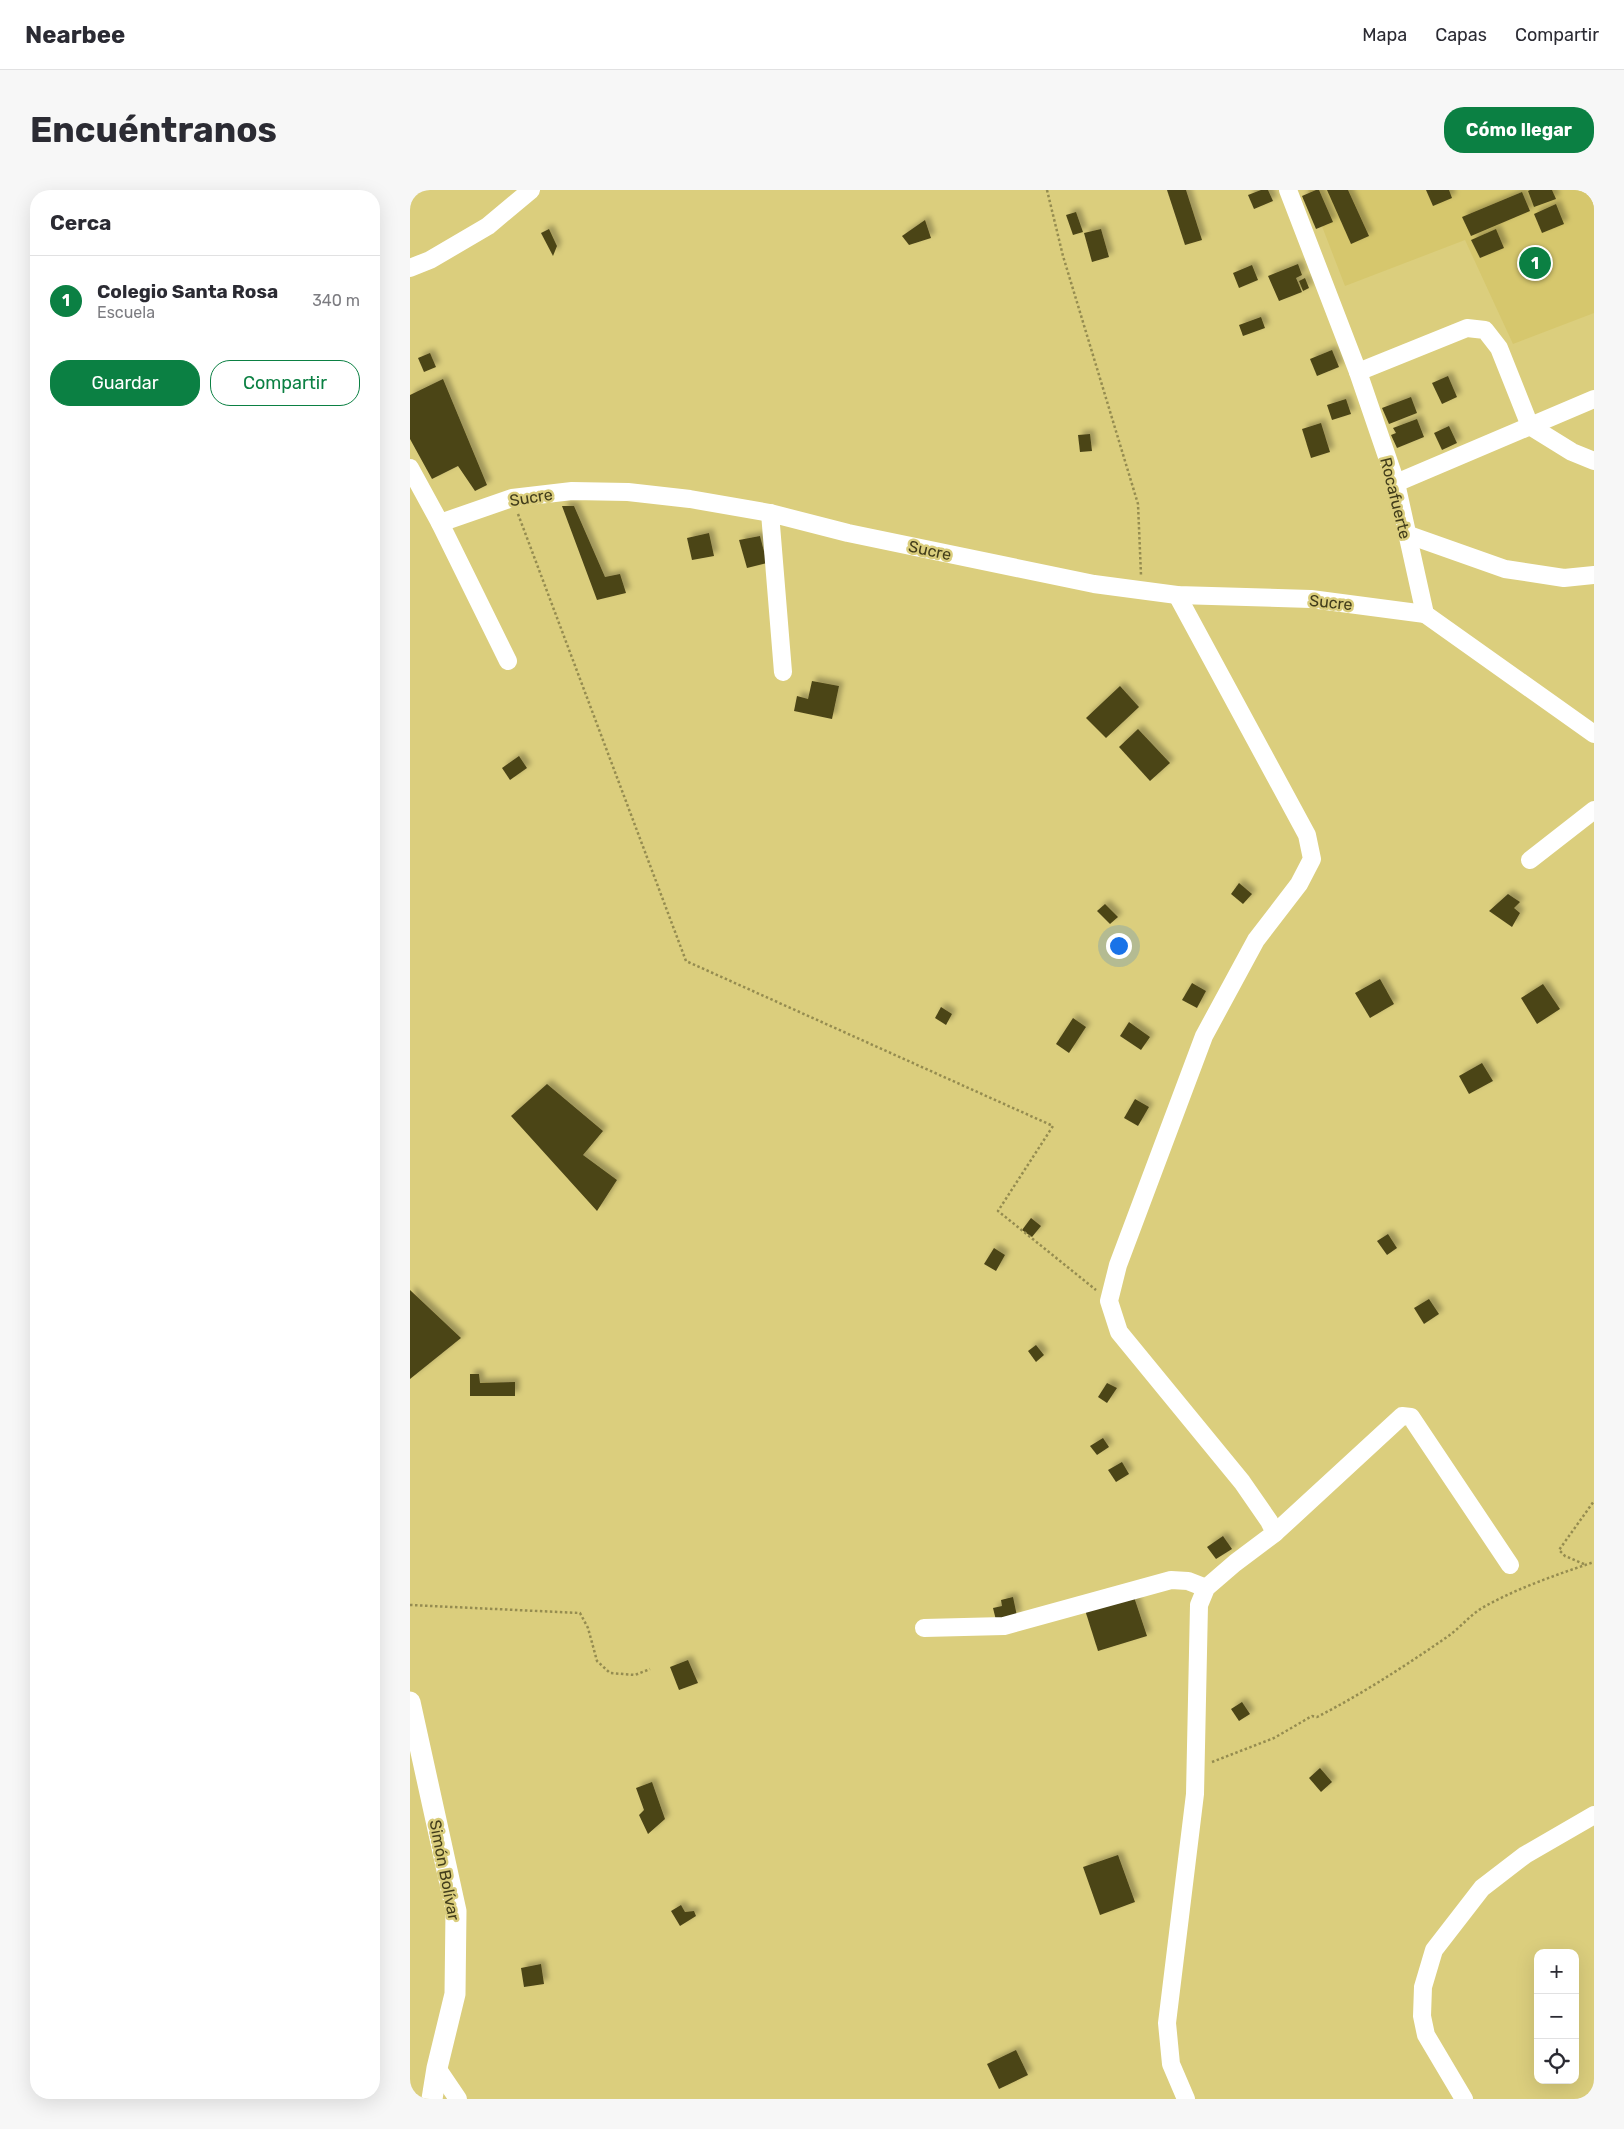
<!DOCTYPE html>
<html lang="es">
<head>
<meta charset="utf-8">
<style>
	:root { --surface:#fff; --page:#f7f7f7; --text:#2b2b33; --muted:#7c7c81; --line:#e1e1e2; --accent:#0b8043 }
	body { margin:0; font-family:Rubik,sans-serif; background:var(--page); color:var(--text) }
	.controls { position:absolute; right:15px; bottom:15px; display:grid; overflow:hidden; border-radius:10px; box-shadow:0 5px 20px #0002 }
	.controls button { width:45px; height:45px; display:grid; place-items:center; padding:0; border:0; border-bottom:1px solid var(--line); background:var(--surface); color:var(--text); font:25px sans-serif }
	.you { position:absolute; left:708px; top:755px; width:18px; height:18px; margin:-12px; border:4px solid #fff; border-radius:50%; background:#1a73e8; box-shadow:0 0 0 8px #1a73e833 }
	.badge { display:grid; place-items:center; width:32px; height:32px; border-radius:50%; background:var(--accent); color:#fff; font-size:16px; font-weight:700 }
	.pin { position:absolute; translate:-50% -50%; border:2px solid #fff; box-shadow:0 1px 5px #0006 }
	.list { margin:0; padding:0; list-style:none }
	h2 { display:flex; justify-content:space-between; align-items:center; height:65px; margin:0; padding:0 20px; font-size:21px }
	h2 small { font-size:16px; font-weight:400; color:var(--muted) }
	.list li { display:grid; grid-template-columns:32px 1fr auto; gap:15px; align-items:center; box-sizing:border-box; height:90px; padding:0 20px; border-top:1px solid var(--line) }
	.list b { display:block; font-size:19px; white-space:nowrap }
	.list p { margin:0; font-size:16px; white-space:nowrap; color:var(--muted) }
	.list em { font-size:16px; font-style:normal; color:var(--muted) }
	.actions { display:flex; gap:10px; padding:15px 20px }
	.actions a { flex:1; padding:11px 0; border:1px solid var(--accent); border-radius:20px; text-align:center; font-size:18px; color:var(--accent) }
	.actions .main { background:var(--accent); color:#fff }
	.icon { flex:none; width:28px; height:28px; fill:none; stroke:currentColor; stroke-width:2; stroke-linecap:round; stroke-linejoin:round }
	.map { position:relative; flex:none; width:1184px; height:1909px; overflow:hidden; border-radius:20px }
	header { display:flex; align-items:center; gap:30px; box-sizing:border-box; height:70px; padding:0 25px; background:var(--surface); border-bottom:1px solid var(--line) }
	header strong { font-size:24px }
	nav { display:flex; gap:28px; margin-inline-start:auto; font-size:18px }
	.intro { display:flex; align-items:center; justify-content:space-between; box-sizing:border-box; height:120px; padding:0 30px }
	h1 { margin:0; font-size:35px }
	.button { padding:12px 22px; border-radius:20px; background:var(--accent); color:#fff; font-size:18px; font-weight:700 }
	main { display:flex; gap:30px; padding:0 30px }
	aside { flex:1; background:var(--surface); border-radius:20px; box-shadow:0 5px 20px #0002 }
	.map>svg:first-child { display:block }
	.built { fill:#d6c76d }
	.building { fill:#4b4419; filter:url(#shadow) }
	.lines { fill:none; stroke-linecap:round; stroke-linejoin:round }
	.path { stroke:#958c50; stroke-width:2.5; stroke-dasharray:2.5 2.5; stroke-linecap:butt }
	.minor { stroke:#fff; stroke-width:18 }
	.tertiary { stroke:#fff; stroke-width:21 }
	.labels { text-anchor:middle; stroke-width:5; stroke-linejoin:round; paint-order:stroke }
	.street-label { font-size:16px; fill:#423d1b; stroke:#dbce7d }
</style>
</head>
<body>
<header>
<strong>Nearbee</strong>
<nav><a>Mapa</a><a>Capas</a><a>Compartir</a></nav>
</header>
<div class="intro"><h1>Encuéntranos</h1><a class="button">Cómo llegar</a></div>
<main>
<aside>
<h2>Cerca<small></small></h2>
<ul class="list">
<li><span class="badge">1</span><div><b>Colegio Santa Rosa</b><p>Escuela</p></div><em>340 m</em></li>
</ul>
<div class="actions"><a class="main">Guardar</a><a>Compartir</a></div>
</aside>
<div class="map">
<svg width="1184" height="1909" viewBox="0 0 1184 1909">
	<defs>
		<filter id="shadow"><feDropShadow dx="4.5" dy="-4.5" stdDeviation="2.5" flood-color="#0004"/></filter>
	</defs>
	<rect width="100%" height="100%" fill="#dbce7d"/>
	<path class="built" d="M898,0H1184V123L1103,154L1055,50L935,96Z"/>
	<g class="building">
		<path d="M757,0H776L792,50L775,55Z"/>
		<path d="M851,0H858L863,11L844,19L838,5Z"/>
		<path d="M906,0H909L923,32L906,39L892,6Z"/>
		<path d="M917,0H938L959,46L941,54Z"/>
		<path d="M1016,0H1039L1042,8L1023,16Z"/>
		<path d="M1120,0H1142L1146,9L1124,17L1118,1Z"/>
		<path d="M1112,2L1120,21L1061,46L1052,27Z"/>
		<path d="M1146,14L1154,34L1132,43L1124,24Z"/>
		<path d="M666,22L673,42L663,45L656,25Z"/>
		<path d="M515,30L521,48L499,55L492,46Z"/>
		<path d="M139,39L147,56L143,66L131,43Z"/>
		<path d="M691,39L699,67L682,72L674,43Z"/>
		<path d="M1086,39L1094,58L1070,68L1061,50Z"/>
		<path d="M888,74L892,85L886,88L892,102L869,111L858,86Z"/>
		<path d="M842,75L848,90L829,98L823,83Z"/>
		<path d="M895,88L899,98L893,101L889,91Z"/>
		<path d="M851,127L855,138L833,146L829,135Z"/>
		<path d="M922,160L929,177L907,186L900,169Z"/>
		<path d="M20,163L26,177L14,182L8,168Z"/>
		<path d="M1038,186L1047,207L1032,214L1022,193Z"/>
		<path d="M33,189L77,295L65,301L48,276L22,289L0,249V205Z"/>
		<path d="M1001,207L1007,223L979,234L972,218Z"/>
		<path d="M936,209L941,224L922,230L917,215Z"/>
		<path d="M1007,229L1014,247L987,258L981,245L986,243L983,238Z"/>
		<path d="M911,233L920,262L901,268L892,239Z"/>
		<path d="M1039,236L1047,253L1032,260L1024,243Z"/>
		<path d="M680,244L682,261L670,262L668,245Z"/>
		<path d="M152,316H164L195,387L210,384L216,403L187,410Z"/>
		<path d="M299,343L304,366L282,370L277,348Z"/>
		<path d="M350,346L357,373L337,378L329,350Z"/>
		<path d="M402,491L429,496L422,529L384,521L387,506L398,509Z"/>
		<path d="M710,496L729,517L696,548L676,528Z"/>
		<path d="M728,539L760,573L740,591L709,557Z"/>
		<path d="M109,566L117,578L100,590L92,578Z"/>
		<path d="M829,693L842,704L833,714L821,704Z"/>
		<path d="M1098,704L1110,712L1104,718L1110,723L1102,737L1079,721Z"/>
		<path d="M695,714L708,727L700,734L687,721Z"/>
		<path d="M970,789L984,814L960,828L945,803Z"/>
		<path d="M782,793L796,801L787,818L772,810Z"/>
		<path d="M1133,794L1150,819L1127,834L1111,808Z"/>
		<path d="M531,817L542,824L536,835L525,828Z"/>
		<path d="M663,828L676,837L659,863L646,854Z"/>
		<path d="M719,832L740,847L731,860L710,846Z"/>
		<path d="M1072,873L1083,891L1059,904L1049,886Z"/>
		<path d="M137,894L193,941L173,965L207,990L187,1021L101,926Z"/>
		<path d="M725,909L739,917L728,936L714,928Z"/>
		<path d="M621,1028L631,1036L622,1047L612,1040Z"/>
		<path d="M978,1044L987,1058L977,1065L967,1051Z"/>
		<path d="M584,1058L595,1065L586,1081L574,1074Z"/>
		<path d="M0,1100L51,1148L0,1189Z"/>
		<path d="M1019,1109L1029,1124L1014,1134L1004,1118Z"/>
		<path d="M626,1155L634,1165L626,1172L618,1161Z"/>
		<path d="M60,1184H69L70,1193L105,1192V1206H60Z"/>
		<path d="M697,1193L707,1198L697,1213L688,1207Z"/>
		<path d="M693,1248L699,1257L687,1265L680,1256Z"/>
		<path d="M712,1272L719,1284L706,1292L698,1280Z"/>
		<path d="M813,1346L822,1359L806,1369L797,1357Z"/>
		<path d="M723,1404L737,1446L688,1461L675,1420Z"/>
		<path d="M603,1407L607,1426L586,1430L583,1418L592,1416L591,1410Z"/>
		<path d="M278,1470L288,1493L269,1500L260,1477Z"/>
		<path d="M832,1512L840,1524L829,1531L821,1519Z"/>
		<path d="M910,1578L922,1592L911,1602L899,1588Z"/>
		<path d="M242,1592L255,1629L238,1644L229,1625L234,1620L226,1598Z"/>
		<path d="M708,1665L725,1712L690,1725L673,1677Z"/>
		<path d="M271,1715L275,1722L284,1721L286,1726L270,1736L261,1721Z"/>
		<path d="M131,1774L134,1794L114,1797L111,1778Z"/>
		<path d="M606,1860L618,1885L589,1899L577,1874Z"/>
	</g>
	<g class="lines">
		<g class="path">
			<path d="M637,0L653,66L728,314L731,385"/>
			<path d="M108,324L276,771L643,936L588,1021L686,1100"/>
			<path d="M1174,1374L1155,1366L1149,1360L1184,1311"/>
			<path d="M0,1415L170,1423L178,1438L187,1471L200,1483L225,1485L240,1479"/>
			<path d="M802,1572L864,1548L902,1526L907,1527C952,1504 995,1476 1037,1447C1049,1439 1059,1426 1072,1418C1107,1398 1146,1385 1184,1372"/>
		</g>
		<g class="minor">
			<path d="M878,0L948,182L986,293L1015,424L1184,544"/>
			<path d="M0,78L20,70L78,36L121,0"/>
			<path d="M948,182L1057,138L1075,140L1089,158L1120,236L1162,262L1184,271"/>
			<path d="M0,278L30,333L98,471"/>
			<path d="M986,293L1184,209"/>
			<path d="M360,323L373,482"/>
			<path d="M30,333L102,308L162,301L218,302L280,309L360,323L438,343L684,394L767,405L901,409L1015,424"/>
			<path d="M996,344L1095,379L1154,388L1184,385"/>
			<path d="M767,405L897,645L902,669L889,694L846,750L794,846L708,1075L699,1111L709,1142L832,1292L859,1331L865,1343L825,1373L796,1398L789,1415L785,1604L757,1833L761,1874L776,1909"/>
			<path d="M1120,670L1184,620"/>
			<path d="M865,1343L992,1226L1001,1227L1100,1375"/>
			<path d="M514,1438L594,1436L761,1390L778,1391L796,1398"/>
			<path d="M27,1878L48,1909"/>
			<path d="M1054,1909L1016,1845L1012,1826L1013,1797L1024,1760L1072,1698L1115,1665L1184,1625"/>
		</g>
		<path class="tertiary" d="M0,1512L46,1721L45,1804L27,1878L22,1909"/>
	</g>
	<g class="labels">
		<g class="street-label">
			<text transform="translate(121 307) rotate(-9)" y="6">Sucre</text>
			<text transform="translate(986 308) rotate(76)" y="6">Rocafuerte</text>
			<text transform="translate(520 360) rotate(12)" y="6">Sucre</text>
			<text transform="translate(921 412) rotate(6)" y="6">Sucre</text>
			<text transform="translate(35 1680) rotate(79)" y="6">Simón Bolívar</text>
		</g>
	</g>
</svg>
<div class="controls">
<button>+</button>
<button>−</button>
<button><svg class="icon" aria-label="locate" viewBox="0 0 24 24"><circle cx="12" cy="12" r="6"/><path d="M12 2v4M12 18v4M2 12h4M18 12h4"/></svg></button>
</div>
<div class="you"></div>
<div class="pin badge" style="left:1125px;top:73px">1</div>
</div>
</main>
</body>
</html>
